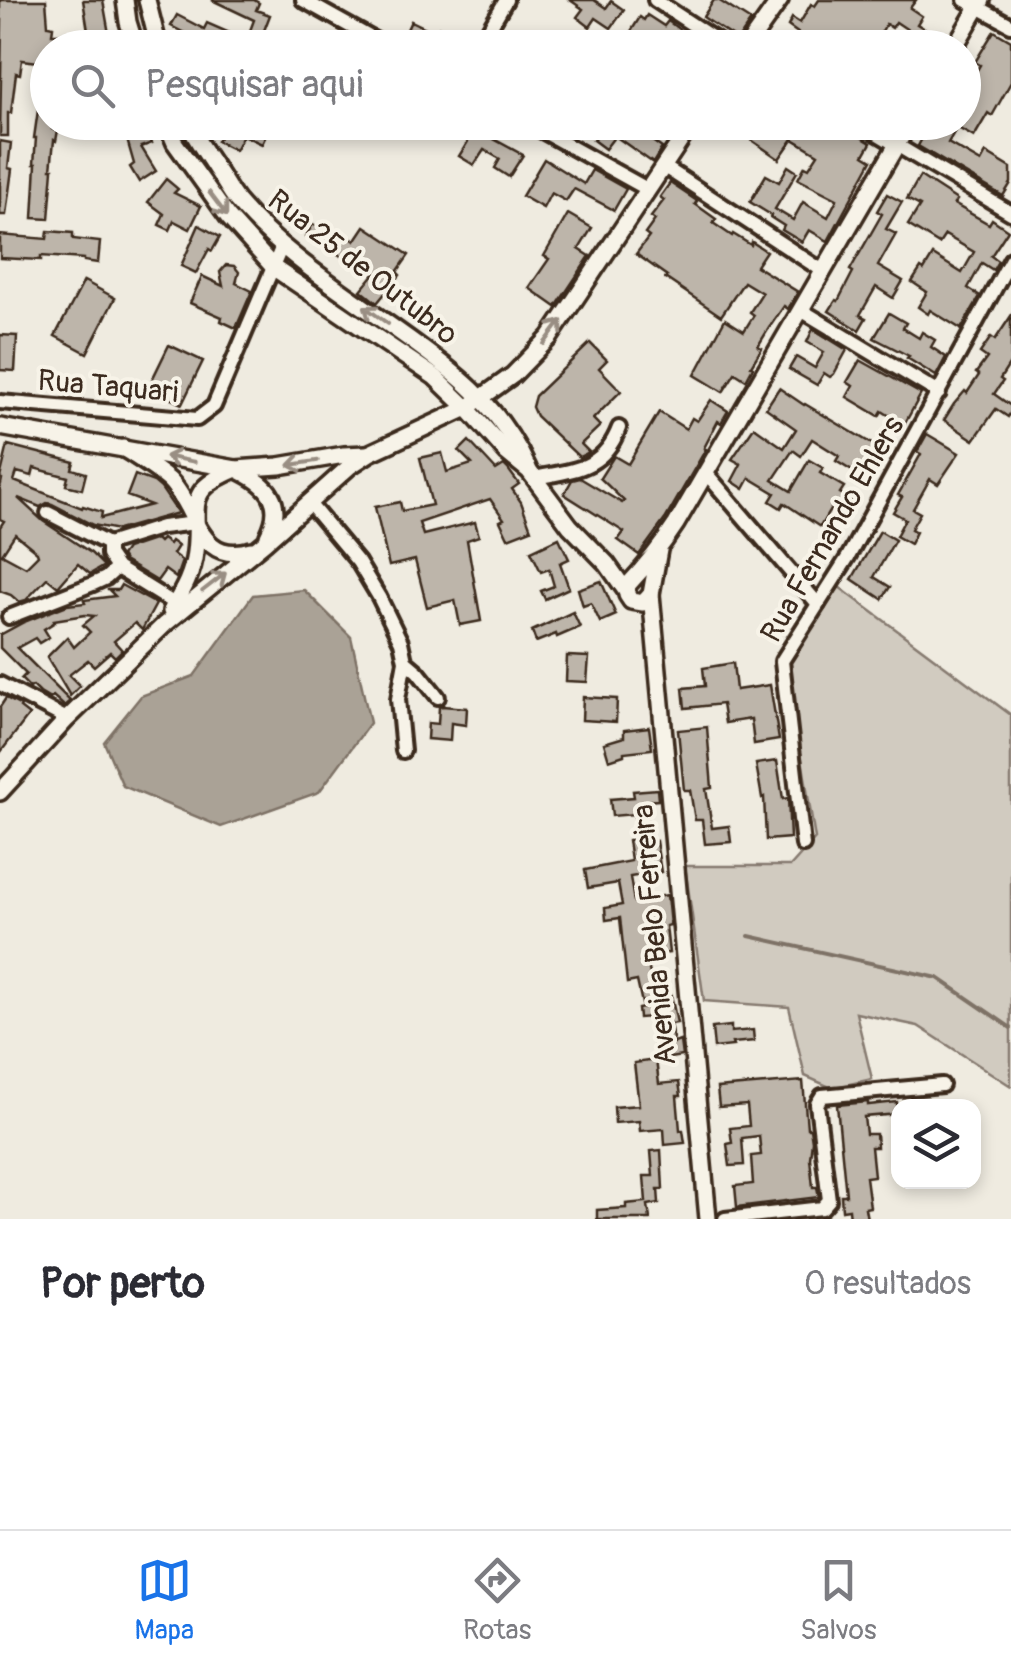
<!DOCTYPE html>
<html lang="pt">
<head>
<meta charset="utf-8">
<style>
	:root { --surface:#fff; --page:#f7f7f7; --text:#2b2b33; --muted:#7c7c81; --line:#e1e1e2; --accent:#1a73e8 }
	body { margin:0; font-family:Pangolin,sans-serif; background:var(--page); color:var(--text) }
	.controls { position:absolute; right:30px; bottom:30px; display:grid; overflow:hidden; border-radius:20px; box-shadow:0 5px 15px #0003 }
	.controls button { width:90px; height:90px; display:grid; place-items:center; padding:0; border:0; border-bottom:2px solid var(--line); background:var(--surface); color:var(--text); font:50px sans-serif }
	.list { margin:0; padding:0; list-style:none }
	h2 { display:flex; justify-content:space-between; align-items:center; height:130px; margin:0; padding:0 40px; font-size:42px }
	h2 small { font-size:32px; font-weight:400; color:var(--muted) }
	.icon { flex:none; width:55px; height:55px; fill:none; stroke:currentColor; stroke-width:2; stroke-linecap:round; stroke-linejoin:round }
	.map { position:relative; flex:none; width:1011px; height:1219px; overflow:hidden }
	.search { position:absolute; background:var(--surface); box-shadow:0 5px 15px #0003; left:30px; right:30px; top:30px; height:110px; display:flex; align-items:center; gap:25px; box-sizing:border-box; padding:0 35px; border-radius:55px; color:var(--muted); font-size:38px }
	.sheet { height:310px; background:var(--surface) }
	nav { display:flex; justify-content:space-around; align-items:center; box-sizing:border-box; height:140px; border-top:2px solid var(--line); background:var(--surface); font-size:28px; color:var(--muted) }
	nav a { display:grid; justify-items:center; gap:5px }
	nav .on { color:var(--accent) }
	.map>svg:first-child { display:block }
	.green { fill:#d1cbc0; stroke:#867a6f; stroke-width:2.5 }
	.water { fill:#aaa296; stroke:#7e7266; stroke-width:2.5 }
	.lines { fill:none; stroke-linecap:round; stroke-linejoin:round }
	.stream { stroke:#7e7266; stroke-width:4 }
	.building { fill:#bdb5aa; stroke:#3b2a1e; stroke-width:2.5; fill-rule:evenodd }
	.minor-casing { stroke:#3b2a1e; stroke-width:20 }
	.major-casing { stroke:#3b2a1e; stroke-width:22 }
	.minor { stroke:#f7f3e8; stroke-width:12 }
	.major { stroke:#f7f3e8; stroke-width:15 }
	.oneway { stroke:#998e83 }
	.labels { text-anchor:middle; stroke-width:8; stroke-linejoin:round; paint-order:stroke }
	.street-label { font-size:30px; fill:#3b2a1e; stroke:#f7f3e8 }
</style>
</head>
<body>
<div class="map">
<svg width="1011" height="1219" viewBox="0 0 1011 1219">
	<rect width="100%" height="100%" fill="#efebe0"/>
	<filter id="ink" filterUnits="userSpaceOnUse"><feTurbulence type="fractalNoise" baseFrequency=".01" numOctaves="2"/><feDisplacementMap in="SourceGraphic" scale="20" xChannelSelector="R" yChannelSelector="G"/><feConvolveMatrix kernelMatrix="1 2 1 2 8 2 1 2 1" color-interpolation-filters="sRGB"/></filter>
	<g filter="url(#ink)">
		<path class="green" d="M839,587L1011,715V1086L918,1026L856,1013L872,1079L832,1088L805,1076L789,1007L704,1001L685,866H791L815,839L787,666Z"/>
		<path class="water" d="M304,590L351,637L370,723L319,792L221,827L123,786L104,742L141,696L194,676L253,595Z"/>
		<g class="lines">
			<path class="stream" d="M749,936L938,978L1011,1028"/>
		</g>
		<g class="building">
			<path d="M0,0H46L48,25L53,26L52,34H63V47L48,48L46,63L22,60L20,74L16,73L11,113H8V136H0L2,20H0Z"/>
			<path d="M83,0H103L109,34L89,37Z"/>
			<path d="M212,0H254L259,3L256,10L270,15L260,41L248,36L254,20Z"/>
			<path d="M570,0H594L606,8L611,1L624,10L611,28L596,18L590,27L577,17L583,9Z"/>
			<path d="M714,0H718L751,21L738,40L703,17Z"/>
			<path d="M819,0H916L910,8L922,16L917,24L930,32L921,48H901L911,32L896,22L892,28L886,24L877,40L889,48H853L835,37L829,48H804L809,41L788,26L792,18L800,23L811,4L815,6Z"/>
			<path d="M177,15L204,29L207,23L241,38L237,48H192L196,39L171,26Z"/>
			<path d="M647,15L664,26L668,21L680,30L678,34L697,48H680L672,42L668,48H652L630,33L640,17L644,20Z"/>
			<path d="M411,21L436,33L439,27L452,34L449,40L463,48H429L404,36Z"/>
			<path d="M994,31L1011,41V82L992,116L988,113L974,137L958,128L961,122H964V118L970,107L964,103V79L970,82L980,65L975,62Z"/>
			<path d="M38,85L48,86V122H53L52,129L58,130L56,141L54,140L51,169H53L49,219L33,218L36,164H34L36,138H34L38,110Z"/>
			<path d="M122,122H142L152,143L141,147L156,171L139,182L130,167L134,164Z"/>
			<path d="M212,122H238L252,130L256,122H272L262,144L243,135L235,150L217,141L224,129Z"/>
			<path d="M480,122H502L492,138L523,155L509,177L495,168L500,159L484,150L474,165L459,156Z"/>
			<path d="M575,122H622L628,127L630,125L662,148L653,163L615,136L605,149L593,140L595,138Z"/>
			<path d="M725,122H823L834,129L838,123L871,143L864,155L872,160L828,241L809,230L802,242L782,230L784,226L770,217L771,215L750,202L766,175L779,182L788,166L797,172L775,209L793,220L803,202L828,217L837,199L798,179L805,166L809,168L818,154L793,139L779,159Z"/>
			<path d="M935,122H945L956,129L948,143L981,162L986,153L1011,168V183L1003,196L918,146L926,131L929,132Z"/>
			<path d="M0,141L11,143L8,168L12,169L6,215H0Z"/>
			<path d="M544,159L584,184L592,170L626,189L614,210L574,189L566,201L551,193L543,208L522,196Z"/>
			<path d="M920,176L957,200L954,204L989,224L992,219L1008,230L991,256L998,261L993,270L982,263L968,288L980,296L961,329L930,310L928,314L918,307L927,292L912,282L921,268L924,270L933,255L962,273L974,252L945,235L939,244L908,225L920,206L907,199Z"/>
			<path d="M166,179L178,189L174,193L201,206L190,229L174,221L170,230L159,225L164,214L148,202Z"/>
			<path d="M670,183L697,201L695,204L716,219L713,223L732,236L733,234L751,245L752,242L766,251L756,266L798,292L788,309L784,306L769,328L758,346L762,348L751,366L753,367L746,380L735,373L723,392L695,375L725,319L744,331L754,315L750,312L762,293L744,282L721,316L665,278L667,276L636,254L649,237L645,234L655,220L651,217L664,200L660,197Z"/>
			<path d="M887,194L902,202L886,229L896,234L878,266L903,281L893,298L876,287L860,315L866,318L859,330L829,311L836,300L838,301L853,272L850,270L882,214L877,211Z"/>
			<path d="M568,214L592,228L579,249L590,256L556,307L529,288L549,259L544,256Z"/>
			<path d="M313,224L336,239L341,231L355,241L365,226L409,255L397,272L400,275L377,303L361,290L375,273L352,255L348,261L321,242L319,246L305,237Z"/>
			<path d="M199,225L220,237L212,251L209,249L196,273L181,266Z"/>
			<path d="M48,231L73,233V239L100,242L98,263L84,261V259L41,256V260L0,258V235L47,239Z"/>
			<path d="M226,265L234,266L239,272L236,283L252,291L236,328L221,321L222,317L190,303L202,276L223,286L220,272Z"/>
			<path d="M84,281L115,298L87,353L55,336Z"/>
			<path d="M889,313L906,323L903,328L919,338L922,332L935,340L931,347L946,357L936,376L907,358L909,356L874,338Z"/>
			<path d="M1011,316V362L1000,379L1003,381L994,394L1011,406V412L1008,417L996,409L974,440L944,420L954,404L965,391L967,393L979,375L976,373L987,358L980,353L991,337L995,340Z"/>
			<path d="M813,329L847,350L834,374L830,377L824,373L817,385L789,369L796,357L815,368L824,352L807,342Z"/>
			<path d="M0,335L17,336L15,371L0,370Z"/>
			<path d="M590,343L607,360L599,368L621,391L593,419L600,426L581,444L589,452L579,457L536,416L532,407L535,396Z"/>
			<path d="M169,345L203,361L182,404L148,388Z"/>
			<path d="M860,360L921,394L904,425L882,411L879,416L847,397L853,386L847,382Z"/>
			<path d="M779,388L804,405L805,404L877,447L868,464L877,470L870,482L836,461L839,456L812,439L801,456L793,450L773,480L791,491L809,460L823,468L820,473L844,487L840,493L855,502L845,519L830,510L820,527L784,503L781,508L770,501L775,493L750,478L744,489L732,481L741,464L732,459L754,427L784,448L796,429L766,408Z"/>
			<path d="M711,400L728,411L721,423L718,421L704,448L706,449L666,518L639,555L618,540L624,532L564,494L572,480L580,478L622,503L624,501L600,478L614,456L628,464L659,412L686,429L692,418L697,421Z"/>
			<path d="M927,434L959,453L938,484L930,479L913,509L920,513L911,529L916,532L910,544L896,536L905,519L893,512L902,497L898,495L921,454L917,452Z"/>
			<path d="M469,441L496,470L504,465L508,469L519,484L512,489L521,502L531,529L508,538L500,521L504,519L490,499L419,523L423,535L475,522L479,536L467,540L481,621L460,625L455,600L427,607L415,560L389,566L375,507L400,502L402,511L432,505L420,458L442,453L447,472L472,464L459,451Z"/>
			<path d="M8,445L74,462L72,469L86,473L82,489L66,485L68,477L34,468L32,476L17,472L14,481L82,508L83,506L102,512L101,518L151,505L127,496L135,475L154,482L161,488L178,513L118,530L93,525L52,504L47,503L40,507L18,498L43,521L91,553L104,566L90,574L78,564L58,587L47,578L26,600L19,602L11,595L0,591V527L4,521L0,519V489L2,479L0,478ZM15,534L37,552L38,555L26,567L2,554Z"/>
			<path d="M880,531L895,540L874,577L890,587L882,599L852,579Z"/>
			<path d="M559,538L569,559L560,563L569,588L545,599L541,591L554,586L549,569L541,572L531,551Z"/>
			<path d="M156,539L159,542L162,539L169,544L171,541L178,546L173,554L182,561L176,578L165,570L157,581L124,561L121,556L126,549Z"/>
			<path d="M601,581L616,615L600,622L591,603L583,606L578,589Z"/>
			<path d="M121,585L156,604L142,630L135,623L114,641L122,650L115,657L110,652L94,666L88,660L69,675L80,686L70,696L47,657L67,637L74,647L90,632L83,625L94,616L85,615L54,620L55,622L44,629L49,637L39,643L35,638L17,648L70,701L64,706L53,696L50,699L40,693L33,686L30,688L21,679L26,674L0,648V635L24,622L67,605L85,603L84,600L115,596L109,590H118Z"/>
			<path d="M573,612L580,627L557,637L556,634L536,642L532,631Z"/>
			<path d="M567,656L589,657L587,682L566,681Z"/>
			<path d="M733,663L736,690L770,685L779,740L754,744L751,719L725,723L722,704L685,708L683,688L705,686L703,668Z"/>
			<path d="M583,697L617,699L616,722L582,720Z"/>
			<path d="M6,698L21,706L20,708L29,715L0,753V707Z"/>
			<path d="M442,706L467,708L466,725L451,723L450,741L427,739L428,723L438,724L439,707Z"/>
			<path d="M649,727L652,749L624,752V755L609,760L604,743L624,737V730Z"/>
			<path d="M707,727L712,788L706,789L712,828L729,826L731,842L705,844L702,820H695L690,790H684L678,730Z"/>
			<path d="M777,761L783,799L788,798L790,838L766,840L764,797L762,798L756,764Z"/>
			<path d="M657,789L658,800L646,801L650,842L656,841L661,872L630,877L634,902L667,895L670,925L666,926L669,953L646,955L651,979L664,977L668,995H671L677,1023L670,1024L674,1043L680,1041L682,1056L657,1060L654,1042L657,1041L652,1017L639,1018L638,1009L643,1008L637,981L627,983L620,918L606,920L605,908L622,905L618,883L588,888L585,870L631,861L628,840L636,839L634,814L612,816L610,799L634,797L633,791Z"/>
			<path d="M731,1026V1032L753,1030L754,1041L732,1043L733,1046L714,1048L712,1028Z"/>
			<path d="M656,1060L659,1084L679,1082L681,1096H677L680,1130H683L685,1143L665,1145L664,1129L640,1131L639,1121L615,1123L614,1107L639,1105L634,1063Z"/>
			<path d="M803,1081L807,1128H810L812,1141L810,1158L813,1187H817L819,1197L737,1207L735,1186L753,1184L751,1156L761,1155L759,1136L742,1138L744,1165L730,1166L727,1144L732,1143L730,1128L749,1126L747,1105L719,1107L717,1088Z"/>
			<path d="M868,1102V1105L897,1102L898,1114L864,1117L866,1134H876L877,1147H871L874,1176L866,1177L870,1207L865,1208L867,1219H850L849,1209L842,1210L841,1195H846L837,1105Z"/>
			<path d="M661,1150L663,1189H658L659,1203L648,1205L650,1219H597V1210L626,1208V1204L646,1202L644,1176H653L651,1151Z"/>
		</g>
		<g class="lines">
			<defs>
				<g id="minor">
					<path d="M303,0L389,48"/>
					<path d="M655,0L728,48"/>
					<path d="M965,0L1011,25"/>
					<path d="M478,48L506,0"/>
					<path d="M526,122L647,189"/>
					<path d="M858,122L1011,213"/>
					<path d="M663,166L823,271"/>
					<path d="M801,310L939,393"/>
					<path d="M0,402L197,419L214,406L282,246"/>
					<path d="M706,473L818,604"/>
					<path d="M535,478C573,470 603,470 619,428"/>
					<path d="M308,502L358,562L379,597L401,642L405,661L398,699L403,751"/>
					<path d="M48,513L108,544V555L117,568L175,604"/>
					<path d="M108,544L162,527L196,523"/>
					<path d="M9,617L93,584L106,578L117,568"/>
					<path d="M405,661L418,672L438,697"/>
					<path d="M0,684L67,719"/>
					<path d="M803,845L782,661L848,557L1011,259"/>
					<path d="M725,1219L822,1208L829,1200L817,1104L822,1096L942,1085"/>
				</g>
				<g id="major">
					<path d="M125,0L128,22L136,48"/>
					<path d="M147,0L159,48"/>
					<path d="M746,48L780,0"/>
					<path d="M954,48L982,0"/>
					<path d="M166,122L175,143L228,217L274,268L435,377L467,408L507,453L529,471L570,526L607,564L626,591"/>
					<path d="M188,122C195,139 206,153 216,169C223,179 229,191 237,201C281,253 342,291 398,331C453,370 499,404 528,468"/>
					<path d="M0,427L236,469L279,466L344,455L366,454"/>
					<path d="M123,448C138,458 155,468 169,480C197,507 197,566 251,550"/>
					<path d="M659,550L651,594L643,603L631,601L627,595V586C645,567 661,547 676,524L910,122"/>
					<path d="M651,594L708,1219"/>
					<path d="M171,611C182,592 193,574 195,552C201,505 181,492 236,469C267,483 286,501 268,536"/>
					<path d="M0,792L67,719L165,624L265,542L350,466L370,453L467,408L513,375L550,337L693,122"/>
				</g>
			</defs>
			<use href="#minor" class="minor-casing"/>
			<use href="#major" class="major-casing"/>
			<use href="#minor" class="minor"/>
			<use href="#major" class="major"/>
		</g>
		<defs><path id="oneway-shaft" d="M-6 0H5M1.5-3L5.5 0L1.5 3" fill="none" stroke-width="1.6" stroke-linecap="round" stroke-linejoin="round" transform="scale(2.5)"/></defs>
		<g class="oneway">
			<use href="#oneway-shaft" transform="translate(218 204) rotate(53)"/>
			<use href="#oneway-shaft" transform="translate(376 315) rotate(-144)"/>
			<use href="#oneway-shaft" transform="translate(553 332) rotate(-53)"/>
			<use href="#oneway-shaft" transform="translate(180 459) rotate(-169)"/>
			<use href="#oneway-shaft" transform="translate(303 463) rotate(171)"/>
			<use href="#oneway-shaft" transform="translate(214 582) rotate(-38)"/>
		</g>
	</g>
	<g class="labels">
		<g class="street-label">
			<text transform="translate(363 267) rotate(38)" y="10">Rua 25 de Outubro</text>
			<text transform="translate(108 386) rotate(5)" y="10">Rua Taquari</text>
			<text transform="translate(832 529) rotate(-60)" y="10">Rua Fernando Ehlers</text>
			<text transform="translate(654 935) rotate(-95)" y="10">Avenida Belo Ferreira</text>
		</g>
	</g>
</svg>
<div class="controls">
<button><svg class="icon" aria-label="layers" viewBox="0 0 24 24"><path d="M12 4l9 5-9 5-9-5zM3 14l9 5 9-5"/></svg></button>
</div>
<div class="search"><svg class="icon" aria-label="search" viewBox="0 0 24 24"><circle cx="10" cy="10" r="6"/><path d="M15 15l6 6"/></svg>Pesquisar aqui</div>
</div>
<section class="sheet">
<h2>Por perto<small>0 resultados</small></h2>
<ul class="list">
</ul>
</section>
<nav>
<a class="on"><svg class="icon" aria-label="map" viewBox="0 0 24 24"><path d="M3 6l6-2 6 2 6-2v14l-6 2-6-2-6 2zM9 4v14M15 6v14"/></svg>Mapa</a>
<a><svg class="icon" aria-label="directions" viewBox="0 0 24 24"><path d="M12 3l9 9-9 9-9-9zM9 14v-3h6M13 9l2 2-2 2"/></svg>Rotas</a>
<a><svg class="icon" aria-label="saved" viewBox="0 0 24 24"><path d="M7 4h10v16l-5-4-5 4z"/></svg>Salvos</a>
</nav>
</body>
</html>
